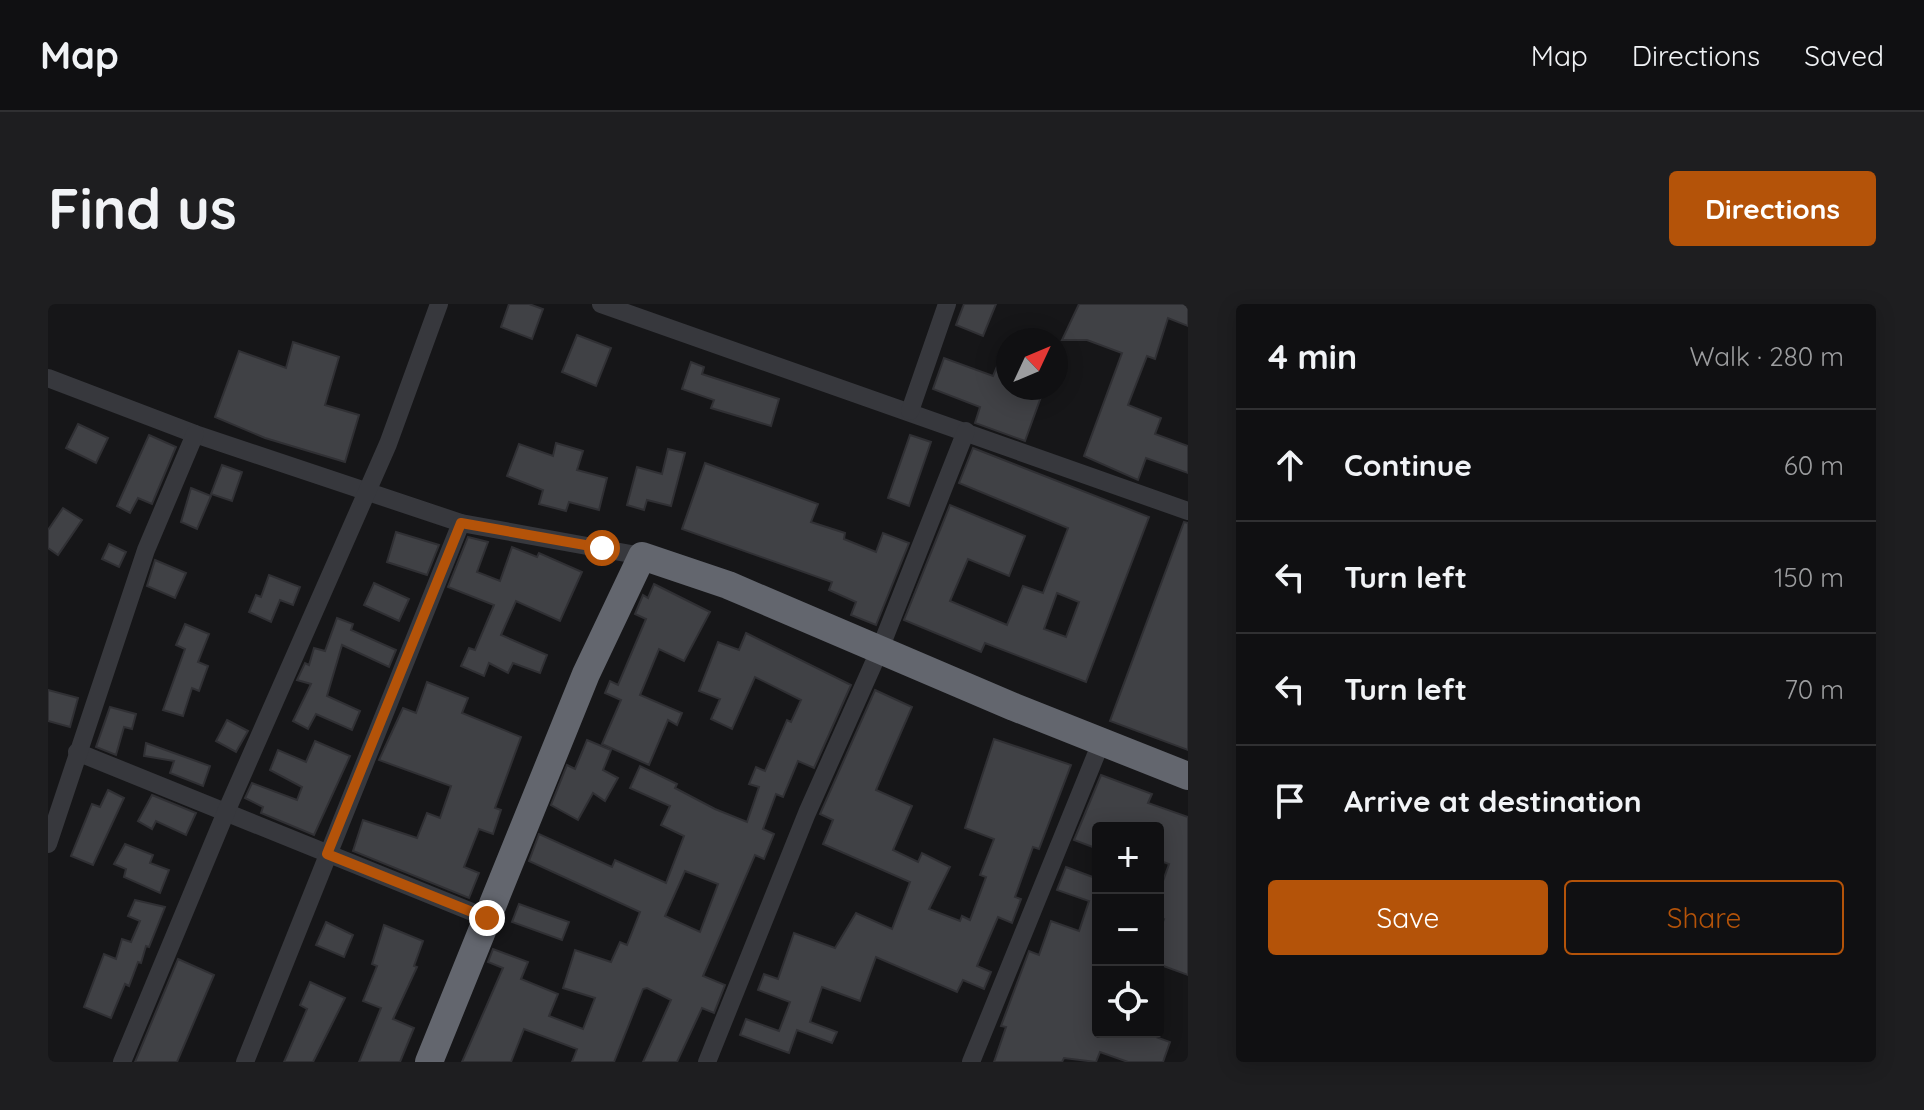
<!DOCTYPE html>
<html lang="en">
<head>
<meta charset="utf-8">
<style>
	:root { --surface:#101012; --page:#1e1e20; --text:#f1f3f6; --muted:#9c9d9f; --line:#303032; --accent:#b45309 }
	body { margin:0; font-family:Quicksand,sans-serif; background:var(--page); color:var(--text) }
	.controls { position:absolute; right:24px; bottom:24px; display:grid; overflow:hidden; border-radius:8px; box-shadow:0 4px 20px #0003 }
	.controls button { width:72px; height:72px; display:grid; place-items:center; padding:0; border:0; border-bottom:2px solid var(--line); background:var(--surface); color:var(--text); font:40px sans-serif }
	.compass { position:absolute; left:948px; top:24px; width:72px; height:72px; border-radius:50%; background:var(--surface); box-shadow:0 4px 20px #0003; rotate:46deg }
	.stop { position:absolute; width:24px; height:24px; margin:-18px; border:6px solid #b45309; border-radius:50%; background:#fff }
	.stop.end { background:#b45309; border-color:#fff; box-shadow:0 2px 8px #0008 }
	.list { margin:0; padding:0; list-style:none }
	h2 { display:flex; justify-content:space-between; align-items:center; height:104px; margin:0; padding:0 32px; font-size:34px }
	h2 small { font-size:26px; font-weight:400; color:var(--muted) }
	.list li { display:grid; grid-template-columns:52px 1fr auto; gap:24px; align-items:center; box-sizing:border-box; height:112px; padding:0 32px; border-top:2px solid var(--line) }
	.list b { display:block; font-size:30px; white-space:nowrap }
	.list em { font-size:26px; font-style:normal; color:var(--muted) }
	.actions { display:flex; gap:16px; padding:24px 32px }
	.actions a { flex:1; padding:18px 0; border:2px solid var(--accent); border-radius:8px; text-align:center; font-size:28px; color:var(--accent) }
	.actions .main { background:var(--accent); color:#fff }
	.icon { flex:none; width:44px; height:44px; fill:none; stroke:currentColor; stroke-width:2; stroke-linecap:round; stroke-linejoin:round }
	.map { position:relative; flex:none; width:1140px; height:758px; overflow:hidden; border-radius:8px }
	header { display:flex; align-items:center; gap:48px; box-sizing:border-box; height:112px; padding:0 40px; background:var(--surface); border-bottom:2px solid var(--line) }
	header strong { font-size:38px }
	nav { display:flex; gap:44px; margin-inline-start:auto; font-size:28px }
	.intro { display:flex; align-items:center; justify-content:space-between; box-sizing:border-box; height:192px; padding:0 48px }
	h1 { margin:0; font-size:56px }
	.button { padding:20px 36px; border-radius:8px; background:var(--accent); color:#fff; font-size:28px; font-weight:700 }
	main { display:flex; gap:48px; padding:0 48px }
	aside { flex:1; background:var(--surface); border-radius:8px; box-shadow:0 4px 20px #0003 }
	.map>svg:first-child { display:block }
	.building { fill:#404145; stroke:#303034; stroke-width:2; fill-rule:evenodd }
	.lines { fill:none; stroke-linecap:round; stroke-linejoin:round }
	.minor { stroke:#37383d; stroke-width:18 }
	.highway { stroke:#63666e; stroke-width:28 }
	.route { stroke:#b45309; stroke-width:10 }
</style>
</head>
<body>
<header>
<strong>Map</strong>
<nav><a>Map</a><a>Directions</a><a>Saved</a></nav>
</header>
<div class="intro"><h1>Find us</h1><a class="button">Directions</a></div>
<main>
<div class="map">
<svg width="1140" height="758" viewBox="0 0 1140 758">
	<rect width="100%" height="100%" fill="#161618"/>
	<g class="building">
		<path d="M461,0H481L495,5L484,35L453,23Z"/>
		<path d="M916,0H948L935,32L908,21Z"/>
		<path d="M1031,0H1140V22L1120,14L1107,55L1099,52L1080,101L1113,114L1107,130L1140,142V169L1098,154L1090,176L1036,152L1074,49L1039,36H1014Z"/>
		<path d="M529,31L563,44L548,82L514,68Z"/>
		<path d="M960,37V84H976L994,90L977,137L927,119L932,103L885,85L896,54L945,72Z"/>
		<path d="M245,38L291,53L277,101L311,111L297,158L217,134L167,113L191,47L238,64Z"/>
		<path d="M643,58L656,63L654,70L731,95L723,122L663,104L666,96L634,85Z"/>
		<path d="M30,120L60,134L48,159L18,144Z"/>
		<path d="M101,131L128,143L104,200L90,194L82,209L69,202Z"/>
		<path d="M862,131L883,138L861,202L840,194Z"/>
		<path d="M508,139L535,147L529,166L559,174L551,206L521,198L518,207L491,200L495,186L459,172L471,140L505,152Z"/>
		<path d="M925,144L1101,213L1038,378L937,339L933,348L856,316L902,201L977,232L961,272L920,255L902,297L959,321L975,282L995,289L1020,224L911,179ZM1009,289L1031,298L1018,333L996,325Z"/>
		<path d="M620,145L637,149L623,202L599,196L596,206L579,201L589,163L614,170Z"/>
		<path d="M657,159L770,200L763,218L797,229L796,235L828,248L835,229L861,239L828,321L803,311L808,298L781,286L784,278L634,225Z"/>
		<path d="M174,161L194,168L184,197L163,190Z"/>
		<path d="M143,184L163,192L149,225L133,218Z"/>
		<path d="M15,204L34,216L10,251L0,244V226Z"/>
		<path d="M1136,218L1140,219V446L1062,417Z"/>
		<path d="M348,228L391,241L379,271L339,258Z"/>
		<path d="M420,233L440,238L429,268L452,277L464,243L489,253L491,249L534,268L512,317L468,297L453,331L499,351L492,369L465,359L460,369L441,359L436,372L413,362L421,344L427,346L446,301L400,283Z"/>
		<path d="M61,240L78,248L71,263L54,255Z"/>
		<path d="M107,256L138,269L127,294L99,282Z"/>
		<path d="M221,271L252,283L245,301L232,296L223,318L201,308L208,291L213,293Z"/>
		<path d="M326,279L361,295L351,317L316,301Z"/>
		<path d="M606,280L662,308L636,357L611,345L592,391L634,409L629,421L620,416L601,461L554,440L573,396L557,389L562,377L570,381L598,315L587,310L595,291L600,294Z"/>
		<path d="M289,314L305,320L303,326L348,346L341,363L294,341L279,392L312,407L304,426L268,410L260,425L245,417L263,380L249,376L257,359L261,361L266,344L277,347Z"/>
		<path d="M137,320L161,330L150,358L160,362L151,387L144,384L135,412L115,406L137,345L128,341Z"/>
		<path d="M698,329L803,381L766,464L750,457L735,493L728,490L715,525L726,530L716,555L707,551L655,672L677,681L666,709L654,704L629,758H595L623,696L599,684L595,685L566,758H524L529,745L476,725L463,758H414L455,664L440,658L445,645L480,658L473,675L510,690L501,712L535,725L547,694L515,684L527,646L563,658L572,638L579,641L592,608L481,557L491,530L564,563L567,556L618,579L636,532L613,521L622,502L582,484L592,462L629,480L627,484L667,505L699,518L711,483L701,480L708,463L717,467L739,416L743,418L753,396L707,373L684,425L663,415L672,395L651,387L670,338L691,346ZM637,567L670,580L652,628L617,612Z"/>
		<path d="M379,378L420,394L414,409L473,433L447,504L453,506L445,530L431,525L416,563L431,569L421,594L305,547L315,516L369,534L379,509L392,514L403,482L331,456L355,404L368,409Z"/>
		<path d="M0,386L30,394L22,423L0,417Z"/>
		<path d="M827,386L864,403L828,486L864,502L845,546L870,558L874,549L902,563L881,605L912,617L914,612L922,616L938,573L932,571L946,535L917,524L946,435L1023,461L991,545L985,543L967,593L973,595L964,619L950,613L929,662L943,668L936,685L915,676L909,688L828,653L812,697L774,683L762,718L789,728L784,739L749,726L741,749L692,731L698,715L731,727L742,698L710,686L716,670L730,675L746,629L787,644L808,609L844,625L862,578L775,540L785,516L772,510Z"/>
		<path d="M62,403L88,410L84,425L76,423L68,451L48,443Z"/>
		<path d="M179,416L200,427L188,448L168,437Z"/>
		<path d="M539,436L563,446L555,466L570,474L557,497L545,489L530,516L503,501L519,461L527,465Z"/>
		<path d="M267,437L302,452L266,531L213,509L215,503L197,494L204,479L249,496L254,483L222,466L230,446L258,458Z"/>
		<path d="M98,439L162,462L155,482L122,469L126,457L96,452Z"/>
		<path d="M1053,471L1104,490L1100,499L1140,513V671L1110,660V631L1116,615L1110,613V591L1121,560L1110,556V524H1050V545L1026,536Z"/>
		<path d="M60,486L76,494L45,561L23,552L44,500L52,503Z"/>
		<path d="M104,491L148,509L138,531L108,517L104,525L90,517Z"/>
		<path d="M77,540L105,551L102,559L121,566L112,589L76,573L78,565L66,560Z"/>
		<path d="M1018,563L1050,575V728H1094L1122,738L1115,758H1080L1052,748L1048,758L1016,754L1014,758H946L958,723L953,722L981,647L991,651L1003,617L1031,627L1041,597L1009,586Z"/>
		<path d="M87,596L117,603L101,643L98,642L93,659L90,658L81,682L77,680L63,714L36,703L56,650L68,655L74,635L83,638L92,617L80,612Z"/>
		<path d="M471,600L521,618L514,636L464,618Z"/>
		<path d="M278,618L305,631L296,653L268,641Z"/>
		<path d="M336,621L375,637L366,662L369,663L345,715L366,724L352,758H311L333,704L315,697L329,662L324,660Z"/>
		<path d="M130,655L166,671L129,758H87Z"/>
		<path d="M262,678L297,694L265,758H236L259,705L252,701Z"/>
	</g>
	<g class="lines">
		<g class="minor">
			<path d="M553,0L1140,207"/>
			<path d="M0,74L147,130L413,219L594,252"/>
			<path d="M862,107L899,0"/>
			<path d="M29,448L439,614"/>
			<path d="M0,540L98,246L147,130"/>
			<path d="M74,758L178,508L340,140L391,0"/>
			<path d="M197,758L413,219"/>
			<path d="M659,758L759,509L832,345L918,127"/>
			<path d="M923,758L1054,436"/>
		</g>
		<path class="highway" d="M381,758L538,370L594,252L680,281L966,403L1140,472"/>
	</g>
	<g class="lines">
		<path class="route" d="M439,614L279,550L413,219L554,244"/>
	</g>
</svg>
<div class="controls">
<button>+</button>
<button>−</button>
<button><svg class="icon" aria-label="locate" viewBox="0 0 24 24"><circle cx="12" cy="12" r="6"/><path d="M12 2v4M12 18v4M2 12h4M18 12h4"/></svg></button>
</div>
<svg class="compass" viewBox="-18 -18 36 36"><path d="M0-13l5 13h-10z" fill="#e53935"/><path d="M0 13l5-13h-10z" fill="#9c9d9f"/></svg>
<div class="stop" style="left:554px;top:244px"></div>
<div class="stop end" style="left:439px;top:614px"></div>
</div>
<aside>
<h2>4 min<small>Walk · 280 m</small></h2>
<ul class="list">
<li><svg class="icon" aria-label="ahead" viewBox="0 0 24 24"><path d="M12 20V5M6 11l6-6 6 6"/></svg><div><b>Continue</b></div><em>60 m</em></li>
<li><svg class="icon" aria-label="left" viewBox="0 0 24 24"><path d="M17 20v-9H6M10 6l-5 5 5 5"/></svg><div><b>Turn left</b></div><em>150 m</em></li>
<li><svg class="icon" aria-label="left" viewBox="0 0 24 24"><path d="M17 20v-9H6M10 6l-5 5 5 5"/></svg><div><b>Turn left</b></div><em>70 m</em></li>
<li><svg class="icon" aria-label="arrive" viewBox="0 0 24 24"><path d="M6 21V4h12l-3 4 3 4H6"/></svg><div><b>Arrive at destination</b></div></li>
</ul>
<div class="actions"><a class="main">Save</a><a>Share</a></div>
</aside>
</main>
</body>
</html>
